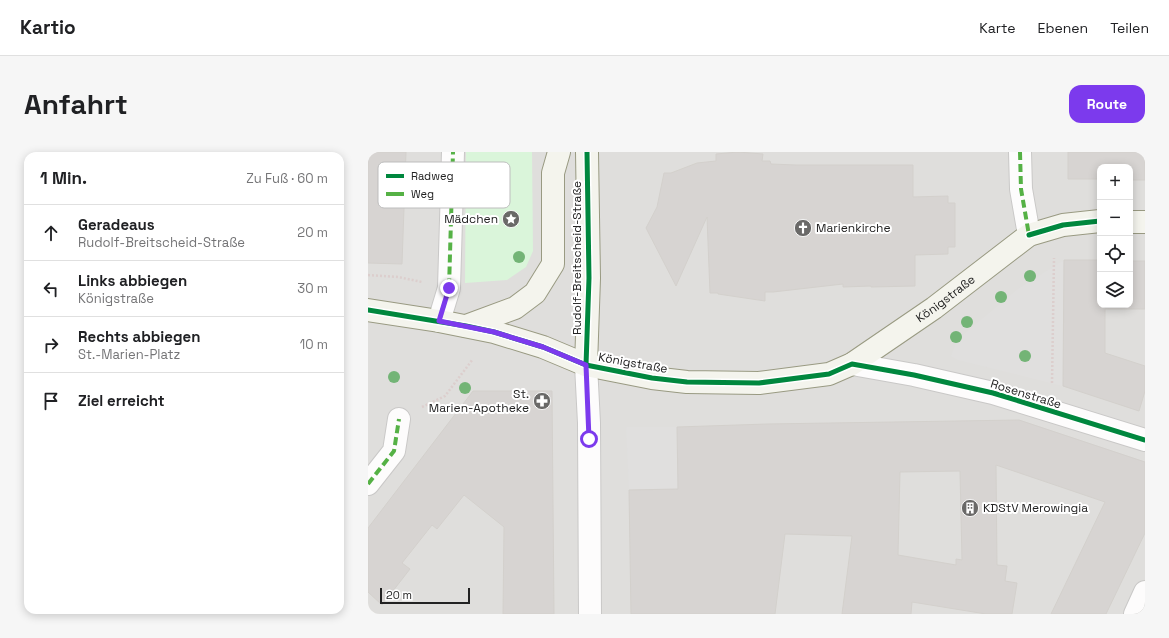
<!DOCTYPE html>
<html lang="de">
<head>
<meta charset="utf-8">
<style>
	:root { --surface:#fff; --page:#f6f6f6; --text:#202124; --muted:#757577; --line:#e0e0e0; --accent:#7c3aed }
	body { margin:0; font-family:"Space Grotesk",sans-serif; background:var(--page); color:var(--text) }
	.controls { position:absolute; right:12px; top:12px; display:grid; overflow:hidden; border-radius:8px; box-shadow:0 2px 10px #0003 }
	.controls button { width:36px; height:36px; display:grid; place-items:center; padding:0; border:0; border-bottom:1px solid var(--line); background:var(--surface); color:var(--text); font:20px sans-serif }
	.scale { position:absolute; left:12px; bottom:10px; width:90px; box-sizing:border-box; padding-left:4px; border:2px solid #222; border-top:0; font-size:11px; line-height:14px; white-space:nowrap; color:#222; -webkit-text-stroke:3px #fff; paint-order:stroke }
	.stop { position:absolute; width:12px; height:12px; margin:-9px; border:3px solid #7c3aed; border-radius:50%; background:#fff }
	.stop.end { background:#7c3aed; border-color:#fff; box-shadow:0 1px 4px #0008 }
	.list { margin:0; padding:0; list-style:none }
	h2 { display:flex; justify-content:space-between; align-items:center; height:52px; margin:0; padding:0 16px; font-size:17px }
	h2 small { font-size:13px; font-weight:400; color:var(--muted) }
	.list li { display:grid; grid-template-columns:26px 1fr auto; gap:12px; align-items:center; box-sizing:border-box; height:56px; padding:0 16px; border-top:1px solid var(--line) }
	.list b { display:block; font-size:15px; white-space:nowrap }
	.list p { margin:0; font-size:13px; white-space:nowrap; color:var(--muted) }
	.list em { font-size:13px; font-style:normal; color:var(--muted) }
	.icon { flex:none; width:22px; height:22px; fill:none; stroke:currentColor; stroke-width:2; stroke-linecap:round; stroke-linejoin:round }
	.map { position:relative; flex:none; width:777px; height:462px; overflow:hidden; border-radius:12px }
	header { display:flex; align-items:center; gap:24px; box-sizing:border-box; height:56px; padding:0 20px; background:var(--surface); border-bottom:1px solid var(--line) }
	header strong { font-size:19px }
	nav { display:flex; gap:22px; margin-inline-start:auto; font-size:14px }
	.intro { display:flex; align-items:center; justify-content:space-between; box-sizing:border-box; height:96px; padding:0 24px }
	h1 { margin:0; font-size:28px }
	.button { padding:10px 18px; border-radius:12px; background:var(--accent); color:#fff; font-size:14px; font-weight:700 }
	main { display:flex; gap:24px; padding:0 24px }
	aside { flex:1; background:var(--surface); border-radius:12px; box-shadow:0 2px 10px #0003 }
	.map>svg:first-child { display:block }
	.residential { fill:#dfdedc; fill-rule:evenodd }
	.park { fill:#daf5da }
	.parking { fill:#e0dfde }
	.building { fill:#d7d4d2; stroke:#d3d0cc; fill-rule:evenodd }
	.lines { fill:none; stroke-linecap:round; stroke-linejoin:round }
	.minor-casing { stroke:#c9c8c7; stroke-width:24 }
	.tertiary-casing { stroke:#c9c8c7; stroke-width:24 }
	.secondary-casing { stroke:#999a82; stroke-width:24 }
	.path { stroke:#dccecd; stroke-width:2.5; stroke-dasharray:2 2; stroke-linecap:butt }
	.minor { stroke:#fdfcfc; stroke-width:22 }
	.tertiary { stroke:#fdfcfc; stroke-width:22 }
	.secondary { stroke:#f4f4ed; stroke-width:22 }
	.quiet { stroke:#55b145; stroke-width:4; stroke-dasharray:8 4; stroke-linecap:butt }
	.cycleway-casing { stroke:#fff; stroke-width:8 }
	.cycleway { stroke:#00873e; stroke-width:5 }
	.tree { fill:#73b476 }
	.route { stroke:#7c3aed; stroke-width:5 }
	.labels { text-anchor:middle; stroke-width:4; stroke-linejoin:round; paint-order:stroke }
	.poi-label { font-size:12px; fill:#222; stroke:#fff; text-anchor:end }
	.street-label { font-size:12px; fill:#222; stroke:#fff }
	.key { fill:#fff; stroke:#bdbdbd; stroke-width:1 }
	.key-label { font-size:11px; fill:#222 }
</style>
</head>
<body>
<header>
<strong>Kartio</strong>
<nav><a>Karte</a><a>Ebenen</a><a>Teilen</a></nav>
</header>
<div class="intro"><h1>Anfahrt</h1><a class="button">Route</a></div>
<main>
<aside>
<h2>1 Min.<small>Zu Fuß · 60 m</small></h2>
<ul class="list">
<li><svg class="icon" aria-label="ahead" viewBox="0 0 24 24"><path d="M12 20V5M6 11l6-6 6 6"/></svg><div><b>Geradeaus</b><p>Rudolf-Breitscheid-Straße</p></div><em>20 m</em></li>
<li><svg class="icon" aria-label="left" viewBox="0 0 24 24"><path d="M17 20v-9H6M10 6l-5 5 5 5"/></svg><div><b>Links abbiegen</b><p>Königstraße</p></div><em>30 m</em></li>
<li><svg class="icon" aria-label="right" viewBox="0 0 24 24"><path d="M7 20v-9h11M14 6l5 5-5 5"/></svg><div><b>Rechts abbiegen</b><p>St.-Marien-Platz</p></div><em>10 m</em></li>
<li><svg class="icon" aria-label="arrive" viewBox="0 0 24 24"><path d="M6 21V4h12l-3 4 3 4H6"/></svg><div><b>Ziel erreicht</b></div></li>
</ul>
</aside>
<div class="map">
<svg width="777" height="462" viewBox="0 0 777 462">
	<rect width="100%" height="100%" fill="#f0eeeb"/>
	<path class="residential" d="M0,0H777V462H0ZM732,15H762V153H732Z"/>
	<path class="park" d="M98,0H164L165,99L158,115L139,128L97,131Z"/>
	<g class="parking">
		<path d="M696,108L695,234L590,208L583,204L589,188L650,137Z"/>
		<path d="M258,275H309L310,337L261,338Z"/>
	</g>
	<g class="building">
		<path d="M0,0H38L34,112L0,111Z"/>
		<path d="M370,0L395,2L394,9H402L403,12L428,13H545V45L580,44V51H587V95H580V102L547,103V134L503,135V134L475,135V132L405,140H397V149L350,142V141H342L339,65L308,134L278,76L289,55L296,21H303L329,11L348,9V2Z"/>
		<path d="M700,0H777V28H762V15H732V27H700Z"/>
		<path d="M696,108H732V153H762V109H777V157H737V201L777,214V239L771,259L695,234Z"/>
		<path d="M105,239H184L186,462H135L136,375L96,343L69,377L64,373L34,411L42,417L14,453L0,440V376Z"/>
		<path d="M651,268L777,310V381L738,462H683L737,350L628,313L629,413L639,414L637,429L649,431L644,462H618L544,450L543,462H474L484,384L417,382L407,462H263L261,338L310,337L309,275L399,272ZM592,319L594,408L588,407V413L530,403L532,320Z"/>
	</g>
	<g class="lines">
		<defs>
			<g id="minor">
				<path d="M652,0L653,37L661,83"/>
				<path d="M71,169L81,136L85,0"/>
				<path d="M484,212L546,223L625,241L777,288"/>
				<path d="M0,332L26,299L31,267"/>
				<path d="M767,462L777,440"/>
			</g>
			<path id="tertiary" d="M218,213L221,271L222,462"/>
			<g id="secondary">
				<path d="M762,70H777"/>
				<path id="s1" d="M0,158L71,169L126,180L175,195L218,213L284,226L319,230L391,231L461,222L484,212L566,156L661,83L695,73L732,69"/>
				<path d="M98,174L147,156L167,141L185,112V21L191,0"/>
				<path d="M218,213L221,126L219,0"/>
			</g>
		</defs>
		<use href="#minor" class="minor-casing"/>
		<use href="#tertiary" class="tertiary-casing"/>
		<use href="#secondary" class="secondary-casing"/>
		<g class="path">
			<path d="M0,123L30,125L54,130"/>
			<path d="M684,231L686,106"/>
			<path d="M54,255L77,244L105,207"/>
		</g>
		<use href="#minor" class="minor"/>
		<use href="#tertiary" class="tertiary"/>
		<use href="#secondary" class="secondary"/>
		<g class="quiet">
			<path d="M652,0L653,37L661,83"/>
			<path d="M71,169L81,136L85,0"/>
			<path d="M0,332L26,299L31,267"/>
		</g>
		<defs>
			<g id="cycleway">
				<path d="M661,83L695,73L732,69"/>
				<path d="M0,158L98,174L126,180L175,195L218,213L284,226L319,230L391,231L461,222L484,212L546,223L625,241L777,288"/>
				<path d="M218,213L221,126L219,0"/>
			</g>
		</defs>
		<use href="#cycleway" class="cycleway-casing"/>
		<use href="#cycleway" class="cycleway"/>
	</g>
	<g class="tree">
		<circle cx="151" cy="105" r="6"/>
		<circle cx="662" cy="124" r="6"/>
		<circle cx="633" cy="145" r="6"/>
		<circle cx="599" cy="170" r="6"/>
		<circle cx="588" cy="185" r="6"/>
		<circle cx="657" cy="204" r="6"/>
		<circle cx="26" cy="225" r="6"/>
		<circle cx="97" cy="236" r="6"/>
	</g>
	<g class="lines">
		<path class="route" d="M81,136L71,169L126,180L175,195L218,213L221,287"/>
	</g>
	<defs>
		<symbol id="sight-disc" viewBox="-11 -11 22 22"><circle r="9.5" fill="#6a6968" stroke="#fff"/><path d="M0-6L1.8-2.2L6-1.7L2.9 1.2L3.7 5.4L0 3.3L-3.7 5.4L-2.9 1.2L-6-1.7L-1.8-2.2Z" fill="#fff"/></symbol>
		<symbol id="church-disc" viewBox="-11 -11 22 22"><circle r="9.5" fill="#6a6968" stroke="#fff"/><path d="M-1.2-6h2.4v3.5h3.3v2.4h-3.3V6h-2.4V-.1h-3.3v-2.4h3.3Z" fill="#fff"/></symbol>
		<symbol id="pharmacy-disc" viewBox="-11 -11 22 22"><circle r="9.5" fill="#6a6968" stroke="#fff"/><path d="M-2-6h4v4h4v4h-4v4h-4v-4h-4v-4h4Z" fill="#fff"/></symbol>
		<symbol id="building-disc" viewBox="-11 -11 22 22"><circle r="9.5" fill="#6a6968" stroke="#fff"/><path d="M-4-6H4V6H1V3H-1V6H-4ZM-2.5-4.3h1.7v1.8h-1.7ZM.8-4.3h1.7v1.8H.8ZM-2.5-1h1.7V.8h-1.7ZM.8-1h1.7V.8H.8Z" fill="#fff"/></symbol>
	</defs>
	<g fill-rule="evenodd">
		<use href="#sight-disc" x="133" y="57" width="20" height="20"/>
		<use href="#church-disc" x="425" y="66" width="20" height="20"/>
		<use href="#pharmacy-disc" x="164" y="239" width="20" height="20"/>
		<use href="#building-disc" x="592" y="346" width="20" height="20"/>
	</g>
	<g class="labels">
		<g class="poi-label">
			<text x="130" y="71">Mädchen</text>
			<text x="448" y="80" text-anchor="start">Marienkirche</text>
			<text x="161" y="246">St.<tspan x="161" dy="14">Marien-Apotheke</tspan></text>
			<text x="615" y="360" text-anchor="start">KDStV Merowingia</text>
		</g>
		<g class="street-label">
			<text transform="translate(209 106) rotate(-90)" y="4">Rudolf-Breitscheid-Straße</text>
			<text dy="4" stroke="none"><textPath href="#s1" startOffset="610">Königstraße</textPath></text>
			<text transform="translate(265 211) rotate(10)" y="4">Königstraße</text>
			<text transform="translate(658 242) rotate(17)" y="4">Rosenstraße</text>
		</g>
	</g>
	<rect x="10" y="10" width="132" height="46" rx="6" class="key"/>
	<rect x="18" y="22" width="18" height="4" fill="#00873e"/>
	<rect x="18" y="40" width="18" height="4" fill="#55b145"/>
	<g class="key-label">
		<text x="43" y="28">Radweg</text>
		<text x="43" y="46">Weg</text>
	</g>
</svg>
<div class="controls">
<button>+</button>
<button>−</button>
<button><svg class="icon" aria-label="locate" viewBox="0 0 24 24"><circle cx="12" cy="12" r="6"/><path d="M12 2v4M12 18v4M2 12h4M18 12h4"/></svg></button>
<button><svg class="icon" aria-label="layers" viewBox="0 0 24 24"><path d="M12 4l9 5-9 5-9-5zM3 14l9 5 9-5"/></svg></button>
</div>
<div class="scale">20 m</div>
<div class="stop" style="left:221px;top:287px"></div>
<div class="stop end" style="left:81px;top:136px"></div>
</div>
</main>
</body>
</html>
